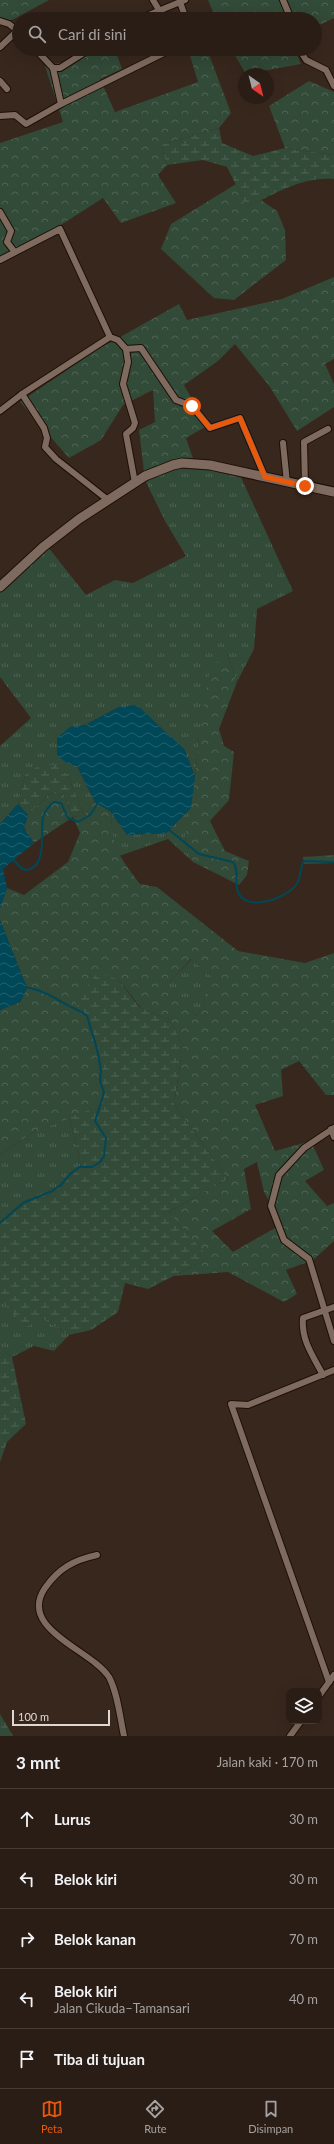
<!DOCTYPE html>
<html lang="id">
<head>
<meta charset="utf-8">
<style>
	:root { --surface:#2a1d16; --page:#362a23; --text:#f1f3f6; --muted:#a5a2a1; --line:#463b35; --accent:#ea580c }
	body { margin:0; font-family:Lato,sans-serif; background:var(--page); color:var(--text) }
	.controls { position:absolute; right:12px; bottom:12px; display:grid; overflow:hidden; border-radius:8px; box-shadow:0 4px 16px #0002 }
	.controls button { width:36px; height:36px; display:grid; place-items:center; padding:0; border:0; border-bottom:1px solid var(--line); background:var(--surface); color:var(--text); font:20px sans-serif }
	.compass { position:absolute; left:238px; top:68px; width:36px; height:36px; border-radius:50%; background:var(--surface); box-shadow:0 4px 16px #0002; rotate:145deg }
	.scale { position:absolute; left:12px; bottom:10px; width:98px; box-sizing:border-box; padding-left:4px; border:2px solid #e2d6d0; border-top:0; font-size:11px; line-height:14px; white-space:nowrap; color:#e2d6d0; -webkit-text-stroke:3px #38271d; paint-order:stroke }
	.stop { position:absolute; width:12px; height:12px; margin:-9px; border:3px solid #ea580c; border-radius:50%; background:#fff }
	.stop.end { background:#ea580c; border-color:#fff; box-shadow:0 1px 4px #0008 }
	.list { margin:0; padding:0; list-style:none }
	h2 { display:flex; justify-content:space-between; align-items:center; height:52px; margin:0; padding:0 16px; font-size:17px }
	h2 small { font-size:13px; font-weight:400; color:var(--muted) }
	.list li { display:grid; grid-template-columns:26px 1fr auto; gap:12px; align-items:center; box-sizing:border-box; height:60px; padding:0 16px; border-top:1px solid var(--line) }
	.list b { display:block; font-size:15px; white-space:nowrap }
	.list p { margin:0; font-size:13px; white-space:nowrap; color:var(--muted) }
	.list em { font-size:13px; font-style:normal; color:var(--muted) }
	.icon { flex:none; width:22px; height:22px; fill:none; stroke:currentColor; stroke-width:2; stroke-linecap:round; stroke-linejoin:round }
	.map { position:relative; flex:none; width:334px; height:1736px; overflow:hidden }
	.search { position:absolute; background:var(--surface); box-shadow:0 4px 16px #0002; left:12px; right:12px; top:12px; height:44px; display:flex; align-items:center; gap:10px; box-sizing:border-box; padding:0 14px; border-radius:22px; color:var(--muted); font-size:15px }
	.sheet { height:352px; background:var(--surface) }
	nav { display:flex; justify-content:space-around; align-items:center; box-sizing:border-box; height:56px; border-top:1px solid var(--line); background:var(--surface); font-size:11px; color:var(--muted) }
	nav a { display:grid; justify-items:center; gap:2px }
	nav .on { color:var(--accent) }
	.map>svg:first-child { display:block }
	.grass { fill:url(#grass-tufts) }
	.forest { fill:url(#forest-crowns); fill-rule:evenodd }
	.wetland { fill:url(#wetland-marsh) }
	.water { fill:url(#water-waves) }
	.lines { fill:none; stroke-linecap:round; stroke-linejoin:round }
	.stream { stroke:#004758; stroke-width:2 }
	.street-casing { stroke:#1f0f06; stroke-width:8 }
	.secondary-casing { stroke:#1f0f06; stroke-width:11 }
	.street { stroke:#7e6a5e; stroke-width:6 }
	.secondary { stroke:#7e6a5e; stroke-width:9 }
	.route { stroke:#ea580c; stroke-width:5 }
</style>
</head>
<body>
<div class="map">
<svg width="334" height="1736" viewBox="0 0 334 1736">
	<defs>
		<pattern id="grass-tufts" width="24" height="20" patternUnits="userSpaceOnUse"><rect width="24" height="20" fill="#324a38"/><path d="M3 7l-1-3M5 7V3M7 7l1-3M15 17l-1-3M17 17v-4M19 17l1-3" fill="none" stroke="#4f6354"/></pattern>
		<pattern id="forest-crowns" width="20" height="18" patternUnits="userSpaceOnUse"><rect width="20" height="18" fill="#324a38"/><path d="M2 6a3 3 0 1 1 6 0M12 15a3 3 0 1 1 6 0" fill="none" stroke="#4f6354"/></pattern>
		<pattern id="wetland-marsh" width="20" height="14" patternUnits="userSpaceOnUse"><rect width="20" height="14" fill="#324a38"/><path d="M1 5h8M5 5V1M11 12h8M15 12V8" fill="none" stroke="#4f6354"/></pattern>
		<pattern id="water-waves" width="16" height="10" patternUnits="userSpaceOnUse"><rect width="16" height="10" fill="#004758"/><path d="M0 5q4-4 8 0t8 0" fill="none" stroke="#25616f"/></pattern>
	</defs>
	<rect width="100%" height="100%" fill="#38271d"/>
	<g class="grass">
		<path d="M194,461L239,473L293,591L257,609L254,649L237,682L227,654L199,736L195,776L184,749L119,707L85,725L70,727L69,764L77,766L95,802L84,815L68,776L25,775L18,804L0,824V746L31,718L0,677V587L48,547L86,595L115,580L133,583L186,556L165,521L145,480Z"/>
		<path d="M191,808L185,838L193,862L168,839L119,856L112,836L111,812L127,835L166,833Z"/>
		<path d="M334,855V863L304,864L303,857Z"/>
		<path d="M192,959L216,980L197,1016L162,989Z"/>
		<path d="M70,1117L81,1167L47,1197L26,1200L0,1222V1155L32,1133Z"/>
		<path d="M0,1300L43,1319L69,1335L54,1351L34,1346L12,1357L0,1348Z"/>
	</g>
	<g class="forest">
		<path d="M0,0H49L14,19L0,23Z"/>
		<path d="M208,0H334V18L315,27V19H216Z"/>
		<path d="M94,49H115L122,69L100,79L115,112L198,82L188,49H207L231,113L219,128L161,145L167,165L158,175L176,203L121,223L103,198L0,264V143L63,122L45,66L81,58Z"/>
		<path d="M231,49H277L278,51L296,52L301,64L246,74Z"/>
		<path d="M309,81L334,92V155L285,148L269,106Z"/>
		<path d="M236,184L247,207L261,200L277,211L285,230L286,260L234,300L214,298L161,249L171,224Z"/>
		<path d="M334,277V359L325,364L334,384V407L297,431L270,387L235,344L218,361L184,385L207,426L186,438L194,461L145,480L139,430L155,422L153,390L123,405L101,440L69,458L20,402L97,350L179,304L187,320L282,299Z"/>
		<path d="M227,654L237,682L219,729L224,746L234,752L229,800L210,821L225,851L249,861L247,875L239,885L193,862L185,838L195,776L199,736L210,668Z"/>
		<path d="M50,793L64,795L73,817L84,815L95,802L111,812C112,848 119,856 140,884L157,887L238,951L305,963L334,953V1095H326L299,1061L281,1070L283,1096L255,1105L275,1151L311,1141L324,1170L305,1181L327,1206L334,1203V1241L313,1260L286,1270L297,1294L284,1302L228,1272L174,1276L208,1258L168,1212L228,1179L174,1104L183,1045L170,1020L141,1008L119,980L85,1012L101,1062L103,1105L32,1133L0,1155V1010L20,1002L27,988L0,920V908L7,888L24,895L68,862L80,833L73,817L34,843L24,828L28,815ZM191,959L215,980L197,1016L163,989ZM257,1162L264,1192L282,1224L233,1252L212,1231L251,1209L244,1169Z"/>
	</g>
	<g class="wetland">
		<path d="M219,128L222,143L253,156L285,148L334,155V179C303,176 274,194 247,207L227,167L203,160L167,165L161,145Z"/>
		<path d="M40,765H55L68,776L84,815L73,817L64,795L50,793L28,815L18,804L25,775Z"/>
		<path d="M98,972L119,980L139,1007L170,1020L183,1045L174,1104L228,1179L168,1212L209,1258L148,1289L125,1283L118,1312L91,1330L69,1335L43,1319L26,1327L0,1300V1222L26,1200L47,1197L81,1167L70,1117L103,1105C102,1072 100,1027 74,1003Z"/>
		<path d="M0,1348L12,1357L26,1424L7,1442L0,1462Z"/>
		<path d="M0,1714L13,1736H0Z"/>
	</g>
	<g class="water">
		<path d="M137,705L184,749L195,776L191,808L166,833L127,835L111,812L95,802L77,766L69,764L57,756V738L70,727L85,725L119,707Z"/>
		<path d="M18,804L28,815L24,828L34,843L3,869L7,888L0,908V824Z"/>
		<path d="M0,920L27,988L20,1002L0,1010Z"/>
	</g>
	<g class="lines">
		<g class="stream">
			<path d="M168,829L199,854L233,862C240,871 234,882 238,892C247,913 286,898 296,885C302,877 299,868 304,861L334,862"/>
			<path d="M12,858L21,868L26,870C48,868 40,831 43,817C45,811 49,806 54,802L61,803L68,818L78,822L90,815L98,803"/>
			<path d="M0,1223L23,1203L52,1191L61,1185L70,1174L79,1167H92L100,1162L104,1156L106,1138L95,1121L104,1093L100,1080L101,1070L97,1049L87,1016C81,1010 74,1009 67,1005C53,997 42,990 26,987"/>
		</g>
		<defs>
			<g id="street">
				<path d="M153,0L159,10"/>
				<path d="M283,0L291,19"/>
				<path d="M180,2L186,19"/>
				<path d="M139,19L185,0"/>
				<path d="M0,21L9,24L19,32"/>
				<path d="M0,47L17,31"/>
				<path d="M35,49L53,68H60L90,49"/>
				<path d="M299,49L306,60L326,70L334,86"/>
				<path d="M0,81L7,89"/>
				<path d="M61,104L172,49"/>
				<path d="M0,116L15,115L26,124L61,104L53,68"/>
				<path d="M0,212L11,231L7,242L14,251"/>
				<path d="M0,260L60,229L110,337L118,340L126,349L141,348L176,400L192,406L210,428L240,418L265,477"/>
				<path d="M126,349L128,362L123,384L135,423L133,428L126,434L135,483"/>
				<path d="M22,394L44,428L47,438L45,447L56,459L108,500"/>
				<path d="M0,411L22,394L110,337"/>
				<path d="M283,443L287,483"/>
				<path d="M305,485L304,442L328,429"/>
				<path d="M334,1128L304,1148L279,1175L271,1206L284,1240L309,1259L334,1341"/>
				<path d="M331,1129L334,1137"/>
				<path d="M323,1375C313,1356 301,1340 303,1318L334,1307"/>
				<path d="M97,1555C74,1560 59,1568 45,1588C17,1629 92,1650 109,1677C118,1694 120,1718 124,1736"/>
				<path d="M329,1682L231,1404L248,1405L334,1370"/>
				<path d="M319,1696L334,1675"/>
				<path d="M290,1736L301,1721"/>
			</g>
			<path id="secondary" d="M0,587L43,547L79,519L145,476L173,465L182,463L210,465L334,492"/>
		</defs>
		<use href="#street" class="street-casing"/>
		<use href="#secondary" class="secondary-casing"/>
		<use href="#street" class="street"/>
		<use href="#secondary" class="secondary"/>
	</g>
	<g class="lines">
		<path class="route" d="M192,406L210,428L240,418L265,477L305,486"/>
	</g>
</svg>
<div class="controls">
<button><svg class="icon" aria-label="layers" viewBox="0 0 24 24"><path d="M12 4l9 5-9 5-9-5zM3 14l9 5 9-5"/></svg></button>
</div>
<svg class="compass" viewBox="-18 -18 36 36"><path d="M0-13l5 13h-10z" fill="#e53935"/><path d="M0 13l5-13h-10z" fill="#a5a2a1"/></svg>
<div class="scale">100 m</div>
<div class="stop" style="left:192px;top:406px"></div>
<div class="stop end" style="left:305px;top:486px"></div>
<div class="search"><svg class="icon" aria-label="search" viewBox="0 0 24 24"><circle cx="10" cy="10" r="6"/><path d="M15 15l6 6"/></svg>Cari di sini</div>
</div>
<section class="sheet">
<h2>3 mnt<small>Jalan kaki · 170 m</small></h2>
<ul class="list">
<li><svg class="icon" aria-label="ahead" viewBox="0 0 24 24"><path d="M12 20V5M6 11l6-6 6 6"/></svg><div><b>Lurus</b></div><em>30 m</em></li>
<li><svg class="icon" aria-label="left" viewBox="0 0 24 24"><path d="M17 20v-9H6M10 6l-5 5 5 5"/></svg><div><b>Belok kiri</b></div><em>30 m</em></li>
<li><svg class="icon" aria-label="right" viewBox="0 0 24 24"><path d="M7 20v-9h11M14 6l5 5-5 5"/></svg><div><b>Belok kanan</b></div><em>70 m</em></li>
<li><svg class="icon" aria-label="left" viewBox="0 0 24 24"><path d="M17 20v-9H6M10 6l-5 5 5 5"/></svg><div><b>Belok kiri</b><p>Jalan Cikuda–Tamansari</p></div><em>40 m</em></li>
<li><svg class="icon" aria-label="arrive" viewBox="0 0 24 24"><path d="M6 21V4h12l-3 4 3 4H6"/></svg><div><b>Tiba di tujuan</b></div></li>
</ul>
</section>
<nav>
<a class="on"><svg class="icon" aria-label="map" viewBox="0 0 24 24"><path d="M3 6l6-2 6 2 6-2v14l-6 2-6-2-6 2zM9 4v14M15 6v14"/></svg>Peta</a>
<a><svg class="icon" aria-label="directions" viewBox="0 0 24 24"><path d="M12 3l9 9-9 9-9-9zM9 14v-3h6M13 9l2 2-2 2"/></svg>Rute</a>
<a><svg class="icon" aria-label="saved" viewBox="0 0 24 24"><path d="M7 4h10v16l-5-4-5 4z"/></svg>Disimpan</a>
</nav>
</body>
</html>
